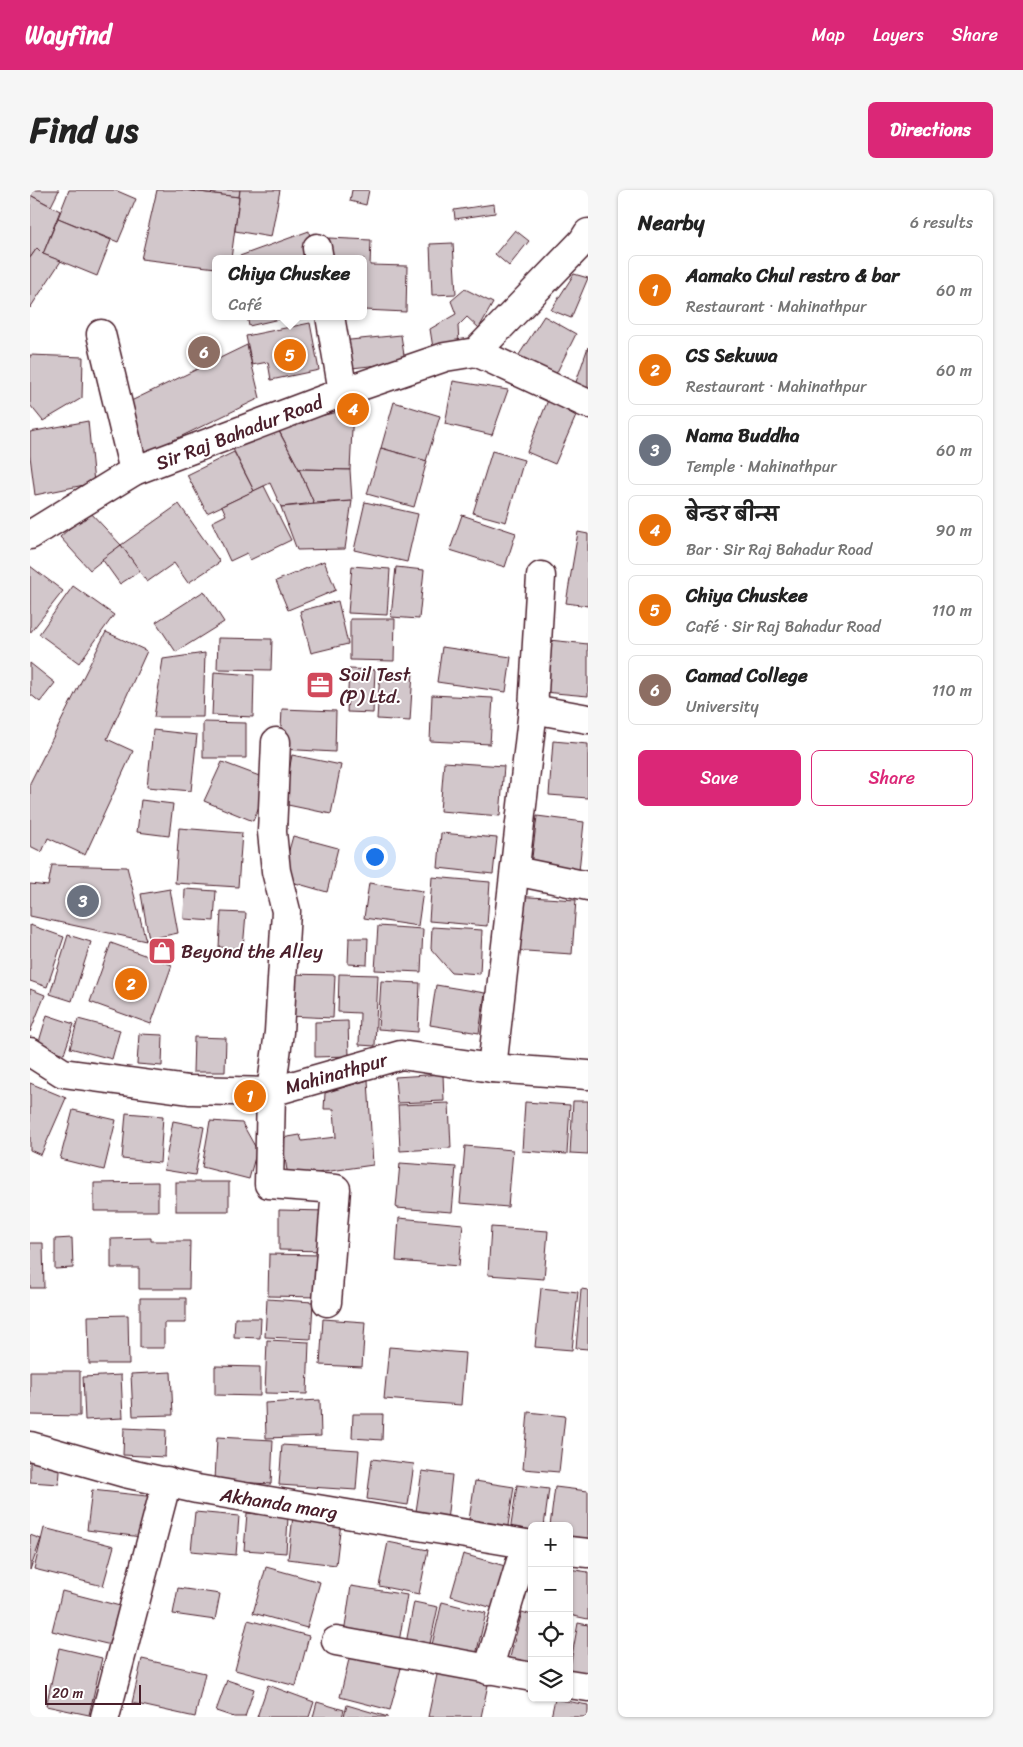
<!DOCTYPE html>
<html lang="en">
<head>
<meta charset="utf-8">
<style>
	:root { --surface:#fff; --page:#f6f6f6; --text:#222; --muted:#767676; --line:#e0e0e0; --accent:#db2777 }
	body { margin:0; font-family:Sriracha,"Playpen Sans Deva",sans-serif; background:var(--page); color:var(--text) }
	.controls { position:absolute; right:15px; bottom:15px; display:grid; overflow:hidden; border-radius:8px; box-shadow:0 1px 4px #0004 }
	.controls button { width:45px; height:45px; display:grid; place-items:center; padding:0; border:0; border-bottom:1px solid var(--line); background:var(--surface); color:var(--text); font:25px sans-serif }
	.scale { position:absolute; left:15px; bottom:12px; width:96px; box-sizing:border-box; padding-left:5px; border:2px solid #4a1f2b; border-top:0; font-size:14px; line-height:18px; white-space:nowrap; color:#4a1f2b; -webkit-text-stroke:4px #fff; paint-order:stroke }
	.you { position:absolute; left:344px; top:666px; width:18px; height:18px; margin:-12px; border:4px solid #fff; border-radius:50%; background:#1a73e8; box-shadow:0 0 0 8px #1a73e833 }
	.badge { display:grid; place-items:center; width:32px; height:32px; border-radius:50%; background:var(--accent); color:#fff; font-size:16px; font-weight:700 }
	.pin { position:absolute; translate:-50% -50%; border:2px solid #fff; box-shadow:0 1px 5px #0006 }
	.popup { position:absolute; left:182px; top:65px; width:155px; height:65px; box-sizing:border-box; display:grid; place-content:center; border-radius:8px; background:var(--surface); filter:drop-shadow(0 1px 4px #0005); font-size:16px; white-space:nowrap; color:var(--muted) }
	.popup b { font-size:19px; color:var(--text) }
	.popup::after { content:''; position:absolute; left:50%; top:100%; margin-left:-10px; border:10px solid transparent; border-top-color:var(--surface) }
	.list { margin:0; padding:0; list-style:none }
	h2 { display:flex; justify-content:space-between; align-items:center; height:65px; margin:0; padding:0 20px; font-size:21px }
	h2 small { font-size:16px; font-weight:400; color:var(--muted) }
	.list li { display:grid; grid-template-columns:32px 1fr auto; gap:15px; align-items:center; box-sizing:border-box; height:70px; margin:0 10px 10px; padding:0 10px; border:1px solid var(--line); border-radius:8px }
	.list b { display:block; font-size:19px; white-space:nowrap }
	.list p { margin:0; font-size:16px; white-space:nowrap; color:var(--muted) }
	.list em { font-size:16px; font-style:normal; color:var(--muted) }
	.actions { display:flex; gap:10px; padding:15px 20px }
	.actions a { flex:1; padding:11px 0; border:1px solid var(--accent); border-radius:8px; text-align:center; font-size:18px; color:var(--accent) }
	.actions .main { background:var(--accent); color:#fff }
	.icon { flex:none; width:28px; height:28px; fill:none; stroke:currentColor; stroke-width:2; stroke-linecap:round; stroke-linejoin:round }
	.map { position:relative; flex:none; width:558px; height:1527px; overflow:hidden; border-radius:8px }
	header { display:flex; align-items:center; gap:30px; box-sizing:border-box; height:70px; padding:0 25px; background:var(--accent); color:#fff }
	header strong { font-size:24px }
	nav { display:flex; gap:28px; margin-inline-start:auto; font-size:18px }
	.intro { display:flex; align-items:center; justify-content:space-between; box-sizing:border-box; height:120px; padding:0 30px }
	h1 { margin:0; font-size:35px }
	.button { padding:12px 22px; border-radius:8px; background:var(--accent); color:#fff; font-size:18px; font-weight:700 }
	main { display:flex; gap:30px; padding:0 30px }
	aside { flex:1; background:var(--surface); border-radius:8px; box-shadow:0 1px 4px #0004 }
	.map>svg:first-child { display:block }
	.building { fill:#d2c7cb; stroke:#4a1f2b }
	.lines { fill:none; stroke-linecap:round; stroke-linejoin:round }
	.minor-casing { stroke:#4a1f2b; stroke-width:31 }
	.minor { stroke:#fff; stroke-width:28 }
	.labels { text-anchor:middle; stroke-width:4; stroke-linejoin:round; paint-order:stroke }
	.street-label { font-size:19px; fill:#4a1f2b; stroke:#fff }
	.poi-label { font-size:19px; fill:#4a1f2b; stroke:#fff; text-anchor:start }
</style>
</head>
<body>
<header>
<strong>Wayfind</strong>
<nav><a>Map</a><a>Layers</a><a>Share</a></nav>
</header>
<div class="intro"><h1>Find us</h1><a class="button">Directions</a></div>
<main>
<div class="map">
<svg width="558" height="1527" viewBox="0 0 558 1527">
	<rect width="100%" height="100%" fill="#fff"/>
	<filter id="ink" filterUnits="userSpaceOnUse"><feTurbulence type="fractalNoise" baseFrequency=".02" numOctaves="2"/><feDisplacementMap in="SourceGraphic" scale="10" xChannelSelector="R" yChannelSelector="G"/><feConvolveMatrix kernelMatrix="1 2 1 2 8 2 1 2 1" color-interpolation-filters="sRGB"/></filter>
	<g filter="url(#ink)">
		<g class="building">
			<path d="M0,0H29L21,16L0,5Z"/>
			<path d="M39,0H85L106,9L88,52L28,28Z"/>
			<path d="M127,0H154L209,7L201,69H186V78L111,69Z"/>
			<path d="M154,0H210L209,7Z"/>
			<path d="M210,0H250L241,47L205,41Z"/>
			<path d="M322,0H339L336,15L320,11Z"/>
			<path d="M0,5L30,21L13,64L7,58L0,68Z"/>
			<path d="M464,14L465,23L425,29L424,20Z"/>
			<path d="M28,28L81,50L67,86L13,64Z"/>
			<path d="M485,40L499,51L479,76L465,64Z"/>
			<path d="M279,41L282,69H207V67Z"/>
			<path d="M299,48L341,50L340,75L377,76L376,122L334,120V69H298Z"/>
			<path d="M423,53L426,104L402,105L400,54Z"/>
			<path d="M7,58L13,64L31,71L0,118V68Z"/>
			<path d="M544,84L558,88L541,128L521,120Z"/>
			<path d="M435,99L463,113L449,138L437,127L428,136L429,153L403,158L400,139L426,124L421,111Z"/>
			<path d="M217,126H262L219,136Z"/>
			<path d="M514,126L546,144L521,194L485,171Z"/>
			<path d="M280,133L289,180L241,190L238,172L222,175L216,146Z"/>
			<path d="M371,145L375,172L313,179L310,151Z"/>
			<path d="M217,155L230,208L115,264L99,212Z"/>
			<path d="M558,157V199L545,195Z"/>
			<path d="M0,165L53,167L52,208L13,231L0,215Z"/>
			<path d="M423,191L478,200L462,245L415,234Z"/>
			<path d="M518,210L546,226L525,274L497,262Z"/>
			<path d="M364,212L410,226L396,271L351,258Z"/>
			<path d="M323,219L320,280L269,279L246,235Z"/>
			<path d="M58,231L64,293L5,305L0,266V242Z"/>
			<path d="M244,232L269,279L284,313L251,317L240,293L224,301L200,253Z"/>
			<path d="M351,258L397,271L384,317L337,304Z"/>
			<path d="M462,261L494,270L476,332L443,323Z"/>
			<path d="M204,262L224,301L177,323L157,285Z"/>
			<path d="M269,279L320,280L322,311L284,313Z"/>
			<path d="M234,296L261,350L220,370L217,363L200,371L182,332L196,325L192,316Z"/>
			<path d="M322,311L315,359L267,360L251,317Z"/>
			<path d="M335,312L388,324L377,372L324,360Z"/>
			<path d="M149,314L190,372L158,393L144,373L117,392L91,355Z"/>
			<path d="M59,321L91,355L60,380L30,347Z"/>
			<path d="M432,325L486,343L475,377L420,360Z"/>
			<path d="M548,342L558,344V416L536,413Z"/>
			<path d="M91,355L110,381L90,394L72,369Z"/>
			<path d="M294,371L306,400L258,420L246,391Z"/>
			<path d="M0,376L33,401L0,443Z"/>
			<path d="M322,376L360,379L357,425L318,423Z"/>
			<path d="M366,377L394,380L389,429L361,427Z"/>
			<path d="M43,396L84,425L49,473L9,444Z"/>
			<path d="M174,401L194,432L146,462L126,432Z"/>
			<path d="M308,411L318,454L281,463L270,421Z"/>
			<path d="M320,429H365L364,471L320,470Z"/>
			<path d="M76,442L117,461L77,549L103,561L55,665L18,648L12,662L0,656V593Z"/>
			<path d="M188,448L242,449L241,480L187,479Z"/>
			<path d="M519,450L558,454V506L514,502Z"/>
			<path d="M412,457L481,467L476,502L407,492Z"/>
			<path d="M175,463L173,527H124L133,469Z"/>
			<path d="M0,473L25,493L10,512L0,504Z"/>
			<path d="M319,479L345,480L343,523L317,522Z"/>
			<path d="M350,481L383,482L380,531L347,529Z"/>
			<path d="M184,482L224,485L223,527L182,525Z"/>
			<path d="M402,505L463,508L460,554L400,551Z"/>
			<path d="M252,519L306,521L305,562L250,559Z"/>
			<path d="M173,532L216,533V568H173Z"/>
			<path d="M123,540L167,545L161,601L117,597Z"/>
			<path d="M523,551L558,554V608L519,605Z"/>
			<path d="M262,565L311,575L301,624L253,614Z"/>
			<path d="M192,572L240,590L223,631L174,611Z"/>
			<path d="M414,572L474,576L470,626L410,621Z"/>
			<path d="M111,610L143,614L139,646L107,642Z"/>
			<path d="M507,626L554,632L549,681L501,676Z"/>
			<path d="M149,638L212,643L208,697L145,693Z"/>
			<path d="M411,643L467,648L463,684L408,678Z"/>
			<path d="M263,646L308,658L297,702L251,689Z"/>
			<path d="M22,675L97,677L116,751L0,726V694L18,696Z"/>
			<path d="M402,687L460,692L457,736L399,731Z"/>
			<path d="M339,693L393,701L388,736L334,728Z"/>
			<path d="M140,699L148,743L119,749L111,704Z"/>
			<path d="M155,699L186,701L184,731L154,729Z"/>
			<path d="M485,706L546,710L542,764L481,760Z"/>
			<path d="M191,722L216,723L213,759L189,757Z"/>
			<path d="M0,735L34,747L17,797L0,791Z"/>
			<path d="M348,736L393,739L391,782L345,780Z"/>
			<path d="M402,737L452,740L450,784L421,782L401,759Z"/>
			<path d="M38,745L61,752L42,811L20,804Z"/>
			<path d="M319,748H338L337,775L318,774Z"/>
			<path d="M81,753L142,775L121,834L60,812Z"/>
			<path d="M259,784L305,785L303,828L258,826Z"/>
			<path d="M309,784L348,785L345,856L329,855L330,823L308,822Z"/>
			<path d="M351,791L390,793L388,842L348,839Z"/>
			<path d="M406,795L455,803L449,843L400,835Z"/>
			<path d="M0,799L15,805L0,842Z"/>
			<path d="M17,825L44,834L34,864L8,855Z"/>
			<path d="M48,829L90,840L82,869L40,858Z"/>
			<path d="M318,831L319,866L285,867V832Z"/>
			<path d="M109,844L133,845L132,876L107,874Z"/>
			<path d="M164,847L196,848L195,882H163Z"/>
			<path d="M413,884L414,911L367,913L365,887Z"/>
			<path d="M338,890L343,975L258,987L252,948L270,945L272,951L306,947L304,919H294L295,903Z"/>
			<path d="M0,893L36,908L11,965L0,960Z"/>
			<path d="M543,911H558V964L540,963Z"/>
			<path d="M495,912L540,915L537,964L492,961Z"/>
			<path d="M419,913L421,958L370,961L368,915Z"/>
			<path d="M43,920L86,930L74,980L30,969Z"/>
			<path d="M96,923L133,926L130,973L92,969Z"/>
			<path d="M143,931L174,937L165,985L134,980Z"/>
			<path d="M180,931L212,933L227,960L219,989L172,977Z"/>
			<path d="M435,956L483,960L478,1017L430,1013Z"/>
			<path d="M370,973L426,977L422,1022L366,1018Z"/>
			<path d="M128,992V1021H64V993Z"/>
			<rect x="146" y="992" width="53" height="29"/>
			<path d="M249,1020L298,1021V1061L249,1060Z"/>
			<path d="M369,1028L433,1034L429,1076L366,1071Z"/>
			<path d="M461,1037L518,1041L514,1089L458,1085Z"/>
			<path d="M42,1048L43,1078L25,1079V1049Z"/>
			<path d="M121,1048V1051H160L159,1099H109V1078H81V1049Z"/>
			<path d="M0,1053H13L14,1098H0Z"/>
			<path d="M239,1064L290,1065L289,1107L238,1106Z"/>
			<path d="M511,1098L548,1102L542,1160L505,1157Z"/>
			<path d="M551,1099L558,1100V1159L546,1158Z"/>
			<path d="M110,1108H156V1133H134V1158H110Z"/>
			<path d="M237,1109L283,1112L281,1149L235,1147Z"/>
			<path d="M98,1125L99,1174H59L58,1126Z"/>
			<path d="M205,1128H231L230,1148L204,1147Z"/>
			<path d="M293,1129L335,1132L332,1177L290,1175Z"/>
			<path d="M237,1150L279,1152L277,1204L235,1203Z"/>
			<path d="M359,1157L435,1163L431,1215L354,1209Z"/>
			<path d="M185,1176L230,1177V1206L185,1205Z"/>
			<path d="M0,1181H50V1226L0,1225Z"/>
			<path d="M141,1182L143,1225L103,1226L101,1184Z"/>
			<path d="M91,1185L93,1228L55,1230L53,1187Z"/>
			<path d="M290,1210L291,1246L236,1248L235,1213Z"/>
			<path d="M498,1222L535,1226L529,1282L493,1279Z"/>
			<path d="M323,1224H353L352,1250L322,1248Z"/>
			<path d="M94,1238L136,1240L135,1267L93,1265Z"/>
			<path d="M187,1247L243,1250L241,1294L185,1291Z"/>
			<path d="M252,1255L329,1260L326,1300L249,1295Z"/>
			<path d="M0,1266L31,1269L29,1294L0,1292Z"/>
			<path d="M342,1269L384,1274L378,1315L337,1309Z"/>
			<path d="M392,1281L422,1285L417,1331L385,1328Z"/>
			<path d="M445,1291L484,1297L477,1342L438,1336Z"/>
			<path d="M487,1295L519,1299L514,1336H502V1345L480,1342Z"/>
			<path d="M525,1297L558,1301V1351L539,1348V1336H520Z"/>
			<path d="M62,1300L126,1307L124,1324L114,1323L111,1347L57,1340Z"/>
			<path d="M165,1322L209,1326L206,1365L161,1361Z"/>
			<path d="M217,1323L258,1327L256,1363L214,1360Z"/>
			<path d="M263,1326L311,1332L306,1375L258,1369Z"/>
			<path d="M14,1338L84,1356L73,1396L4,1379Z"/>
			<path d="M0,1345L11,1349L0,1380Z"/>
			<path d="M358,1352L398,1360L389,1404L349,1396Z"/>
			<path d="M433,1364L475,1376L463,1418L421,1406Z"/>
			<path d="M236,1377L290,1392L277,1438L223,1423Z"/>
			<path d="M539,1379L558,1382V1429L539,1425Z"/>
			<path d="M321,1396L377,1405L369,1452L314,1444Z"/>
			<path d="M148,1398L190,1404L185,1430L143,1424Z"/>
			<path d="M32,1401L90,1416L81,1455L22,1441Z"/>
			<path d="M384,1412L408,1417L399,1458L376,1453Z"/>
			<path d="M412,1412L456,1423L445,1469L401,1459Z"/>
			<path d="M492,1422L502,1425V1477L479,1471Z"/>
			<path d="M218,1430L279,1446L266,1496L205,1480Z"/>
			<path d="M548,1433L558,1435V1485L539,1482Z"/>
			<path d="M29,1458L72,1468L59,1525L16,1516Z"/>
			<path d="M320,1465L371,1478L360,1520L310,1507Z"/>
			<path d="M112,1469L175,1483L165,1527L102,1513Z"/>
			<path d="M408,1480L459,1490L451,1527H398Z"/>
			<path d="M197,1490L224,1499L215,1527H204L186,1521Z"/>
			<path d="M238,1495L284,1512L279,1527H227Z"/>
			<path d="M525,1509L558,1515V1527H521Z"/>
			<path d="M287,1512L314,1520L312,1527H283Z"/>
			<path d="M317,1515L358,1527H314Z"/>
		</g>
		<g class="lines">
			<defs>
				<g id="minor">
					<path d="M287,58L289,69"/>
					<path d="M300,126L313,202"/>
					<path d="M71,144L104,281"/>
					<path d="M446,162L558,214"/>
					<path d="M0,345L104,281L313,202L415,167L446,162L553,51L558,43"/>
					<path d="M503,519L558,529"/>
					<path d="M246,552L242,642L246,681L256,721L249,842L241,902L239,994L306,999L297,1112"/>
					<path d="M485,681L558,696"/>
					<path d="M0,862L33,883L159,900L241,902L371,865L462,878L558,885"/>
					<path d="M462,878L503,519L511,386"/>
					<path d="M0,1256L95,1283L167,1299L502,1355"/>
					<path d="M539,1361L558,1363"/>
					<path d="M306,1451L502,1487"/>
					<path d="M458,1480L496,1354"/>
					<path d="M539,1494L558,1497"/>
					<path d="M75,1527L137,1291"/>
				</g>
			</defs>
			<use href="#minor" class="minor-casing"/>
			<use href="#minor" class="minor"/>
		</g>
	</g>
	<defs>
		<symbol id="office-square" viewBox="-11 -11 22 22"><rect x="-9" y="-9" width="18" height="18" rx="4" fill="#d1495b" stroke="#fff"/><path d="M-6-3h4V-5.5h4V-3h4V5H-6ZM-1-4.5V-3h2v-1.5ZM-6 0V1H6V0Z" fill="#fff"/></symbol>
		<symbol id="shop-square" viewBox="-11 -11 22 22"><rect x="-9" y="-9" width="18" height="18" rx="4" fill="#d1495b" stroke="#fff"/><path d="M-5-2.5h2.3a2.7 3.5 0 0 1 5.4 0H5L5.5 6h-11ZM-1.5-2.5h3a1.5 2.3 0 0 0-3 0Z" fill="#fff"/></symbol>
	</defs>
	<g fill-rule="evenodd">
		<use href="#office-square" x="274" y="479" width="32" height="32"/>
		<use href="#shop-square" x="116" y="745" width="32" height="32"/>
	</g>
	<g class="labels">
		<g class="street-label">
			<text transform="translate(209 242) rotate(-21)" y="7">Sir Raj Bahadur Road</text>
			<text transform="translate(306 883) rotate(-16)" y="7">Mahinathpur</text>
			<text transform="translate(249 1313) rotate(9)" y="7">Akhanda marg</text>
		</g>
		<g class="poi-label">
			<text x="309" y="491">Soil Test<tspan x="309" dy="22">(P) Ltd.</tspan></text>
			<text x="151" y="768">Beyond the Alley</text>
		</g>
	</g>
</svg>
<div class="controls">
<button>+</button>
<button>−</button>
<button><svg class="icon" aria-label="locate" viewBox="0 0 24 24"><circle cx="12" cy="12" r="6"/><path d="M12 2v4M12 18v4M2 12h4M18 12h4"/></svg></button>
<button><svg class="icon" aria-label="layers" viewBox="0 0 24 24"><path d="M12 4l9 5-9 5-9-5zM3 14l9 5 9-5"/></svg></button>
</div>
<div class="scale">20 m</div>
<div class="you"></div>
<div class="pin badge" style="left:220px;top:906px;background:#e8710a">1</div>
<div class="pin badge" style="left:101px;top:794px;background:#e8710a">2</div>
<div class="pin badge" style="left:53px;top:711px;background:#6b7280">3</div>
<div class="pin badge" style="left:323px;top:219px;background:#e8710a">4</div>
<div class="pin badge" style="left:260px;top:165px;background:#e8710a">5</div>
<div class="popup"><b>Chiya Chuskee</b>Café</div>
<div class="pin badge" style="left:174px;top:162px;background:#8d6e63">6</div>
</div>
<aside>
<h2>Nearby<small>6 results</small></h2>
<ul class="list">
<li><span class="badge" style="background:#e8710a">1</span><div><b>Aamako Chul restro &amp; bar</b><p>Restaurant · Mahinathpur</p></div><em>60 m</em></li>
<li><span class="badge" style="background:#e8710a">2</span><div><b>CS Sekuwa</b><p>Restaurant · Mahinathpur</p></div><em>60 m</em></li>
<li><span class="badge" style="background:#6b7280">3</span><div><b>Nama Buddha</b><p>Temple · Mahinathpur</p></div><em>60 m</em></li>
<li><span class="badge" style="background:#e8710a">4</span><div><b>बेन्डर बीन्स</b><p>Bar · Sir Raj Bahadur Road</p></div><em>90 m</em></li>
<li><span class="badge" style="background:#e8710a">5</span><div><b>Chiya Chuskee</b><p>Café · Sir Raj Bahadur Road</p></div><em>110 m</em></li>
<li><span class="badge" style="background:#8d6e63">6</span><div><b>Camad College</b><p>University</p></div><em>110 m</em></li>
</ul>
<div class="actions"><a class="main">Save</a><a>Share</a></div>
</aside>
</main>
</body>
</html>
